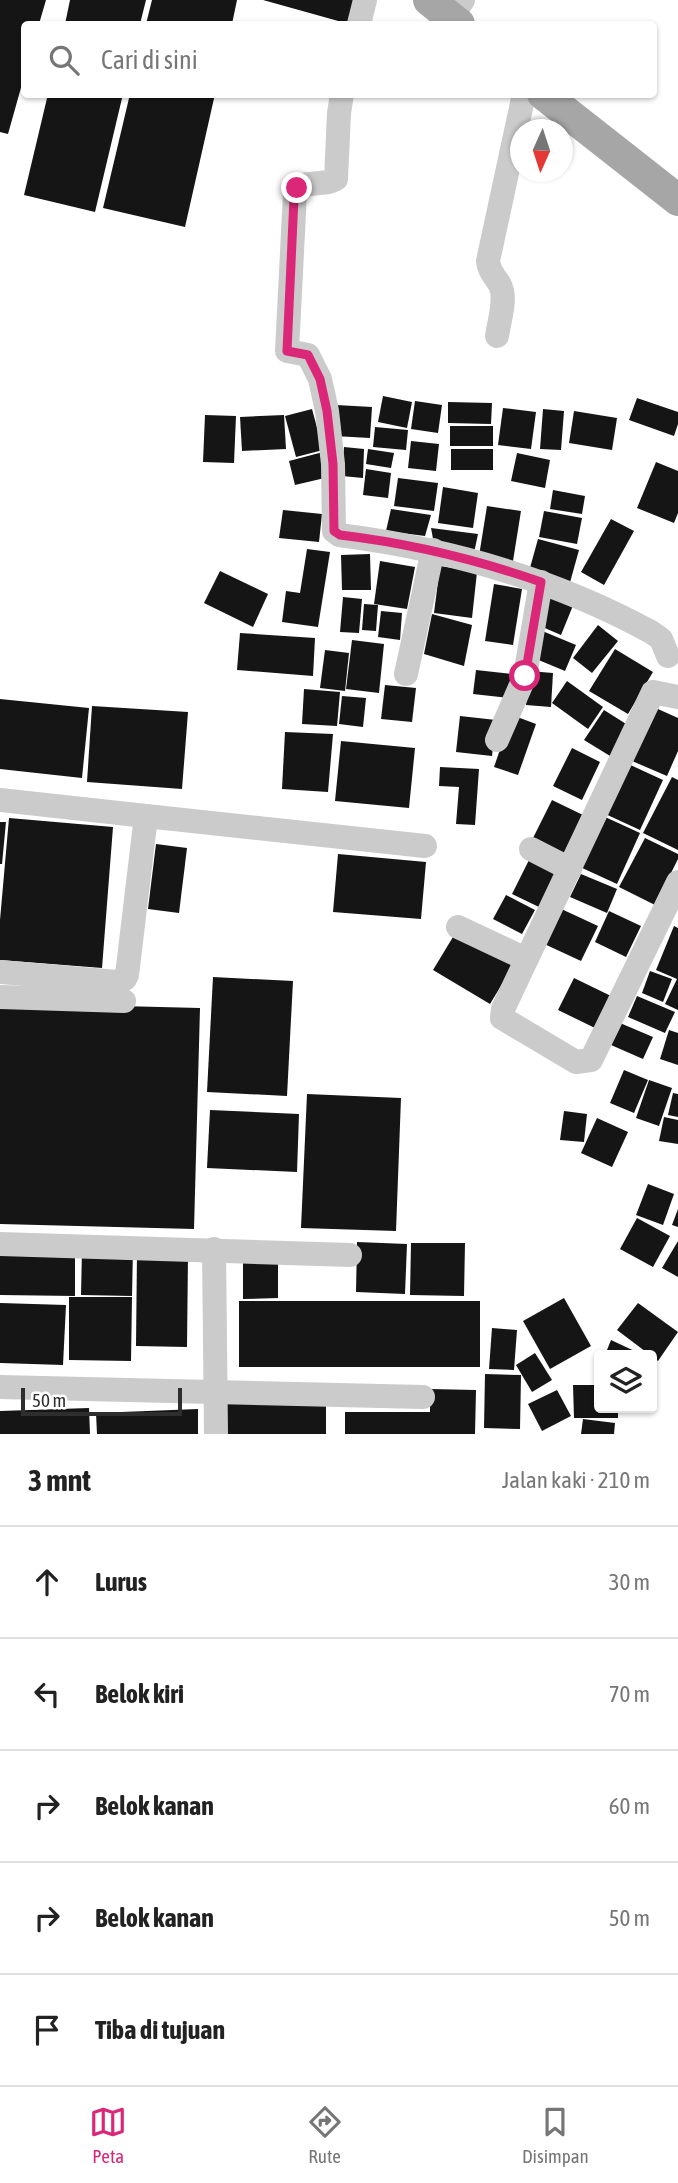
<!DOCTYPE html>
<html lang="id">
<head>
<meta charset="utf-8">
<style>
	:root { --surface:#fff; --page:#f6f6f6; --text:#222; --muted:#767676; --line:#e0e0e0; --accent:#db2777 }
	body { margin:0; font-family:"Asap Condensed",sans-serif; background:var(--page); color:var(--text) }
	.controls { position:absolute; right:21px; bottom:21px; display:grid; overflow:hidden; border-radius:7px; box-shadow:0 2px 5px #0004 }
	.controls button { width:63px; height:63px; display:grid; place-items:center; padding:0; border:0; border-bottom:2px solid var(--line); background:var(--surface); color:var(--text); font:35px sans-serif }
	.compass { position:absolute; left:510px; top:119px; width:63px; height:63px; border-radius:50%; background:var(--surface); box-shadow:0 2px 5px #0004; rotate:183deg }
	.scale { position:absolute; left:21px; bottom:18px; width:161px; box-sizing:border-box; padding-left:7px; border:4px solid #2e2e2e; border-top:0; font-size:19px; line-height:24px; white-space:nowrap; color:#2e2e2e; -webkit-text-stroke:5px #fff; paint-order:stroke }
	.stop { position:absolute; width:21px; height:21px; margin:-16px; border:5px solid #db2777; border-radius:50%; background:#fff }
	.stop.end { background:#db2777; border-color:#fff; box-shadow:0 2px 7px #0008 }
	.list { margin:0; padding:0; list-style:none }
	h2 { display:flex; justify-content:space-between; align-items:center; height:91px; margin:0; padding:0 28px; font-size:30px }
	h2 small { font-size:23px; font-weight:400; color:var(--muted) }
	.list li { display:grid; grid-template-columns:46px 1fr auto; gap:21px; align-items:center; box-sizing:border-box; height:112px; padding:0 28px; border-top:2px solid var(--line) }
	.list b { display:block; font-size:26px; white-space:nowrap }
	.list em { font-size:23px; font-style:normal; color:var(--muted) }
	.icon { flex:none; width:38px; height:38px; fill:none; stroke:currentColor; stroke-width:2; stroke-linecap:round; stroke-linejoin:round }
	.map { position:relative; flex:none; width:678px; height:1434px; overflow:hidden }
	.search { position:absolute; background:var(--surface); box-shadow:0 2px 5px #0004; left:21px; right:21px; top:21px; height:77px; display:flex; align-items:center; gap:18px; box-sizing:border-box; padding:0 24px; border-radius:7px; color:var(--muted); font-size:26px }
	.sheet { height:651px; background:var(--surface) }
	nav { display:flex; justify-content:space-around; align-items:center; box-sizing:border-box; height:98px; border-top:2px solid var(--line); background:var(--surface); font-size:19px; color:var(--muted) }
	nav a { display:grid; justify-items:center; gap:4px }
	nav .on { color:var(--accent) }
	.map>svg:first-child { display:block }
	.building { fill:#151515 }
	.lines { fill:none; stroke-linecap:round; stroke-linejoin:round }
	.minor { stroke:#cbcbcb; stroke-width:24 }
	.major { stroke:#a6a6a6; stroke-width:32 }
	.route { stroke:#db2777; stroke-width:9 }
</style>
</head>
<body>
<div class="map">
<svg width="678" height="1434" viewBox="0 0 678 1434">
	<rect width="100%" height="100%" fill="#fff"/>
	<g class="building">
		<path d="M0,0H46L39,24H24V77L8,134L0,132Z"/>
		<path d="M70,0H146L140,24H65Z"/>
		<path d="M152,0H237L232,24H146Z"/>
		<path d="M263,0H355L349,24Z"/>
		<path d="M48,94H123L95,212L24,195Z"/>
		<path d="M130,94H215L185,227L103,208Z"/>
		<path d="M383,396L412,402L407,428L378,422Z"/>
		<path d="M637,398L678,412V424L674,436L629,420Z"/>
		<path d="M415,401L442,405L438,433L411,429Z"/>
		<path d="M448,402L492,403L491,424L448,423Z"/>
		<path d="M336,405L372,407L370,438L334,436Z"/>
		<path d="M503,408L536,412L531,449L498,445Z"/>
		<path d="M312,409L323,450L296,457L285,416Z"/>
		<path d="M543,409L564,411L561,450L540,449Z"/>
		<path d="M574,411L617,418L612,450L569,443Z"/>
		<path d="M205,415L236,416L234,463L203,462Z"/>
		<path d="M284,415L286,449L242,451L240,417Z"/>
		<rect x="450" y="426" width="43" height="20"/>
		<path d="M375,427L408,430L406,450L373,447Z"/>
		<path d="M411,441L439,444L436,471L408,468Z"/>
		<path d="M344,447L364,449L363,478L342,476Z"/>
		<path d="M368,449L394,453L391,468L366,464Z"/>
		<rect x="451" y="449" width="42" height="21"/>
		<path d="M323,452L329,477L295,485L289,461Z"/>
		<path d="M517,453L550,460L545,488L511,481Z"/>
		<path d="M656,462L678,471V513L674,523L637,508Z"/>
		<path d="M366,469L391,473L388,498L363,495Z"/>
		<path d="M398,478L438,483L434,511L394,506Z"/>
		<path d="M443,487L478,493L473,528L438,523Z"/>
		<path d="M553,490L585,496L582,514L550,509Z"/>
		<path d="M487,506L521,511L513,561L479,556Z"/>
		<path d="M391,509L431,515L425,536L386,531Z"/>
		<path d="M283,510L322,514L319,542L279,538Z"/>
		<path d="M544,511L582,518L577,544L539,537Z"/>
		<path d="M611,519L634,531L604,585L581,572Z"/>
		<path d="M431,528L478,534L474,553L434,544Z"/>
		<path d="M538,539L579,550L569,586L528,575Z"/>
		<path d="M307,549L330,552L318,627L282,622L286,591L300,593Z"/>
		<path d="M370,554L371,590H342L341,555Z"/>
		<path d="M380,561L415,567L407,609L374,604Z"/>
		<path d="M440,566L477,572L472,618L434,613Z"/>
		<path d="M220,571L268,594L253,627L204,603Z"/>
		<path d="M494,584L522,589L513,645L485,641Z"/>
		<path d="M552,594L574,603L561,635L540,626Z"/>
		<path d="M343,597L362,599L359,633L340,632Z"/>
		<path d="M364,604L378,605L376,631L362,630Z"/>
		<path d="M381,611L402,613L400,640L378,637Z"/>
		<path d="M432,614L472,625L464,666L424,654Z"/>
		<path d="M598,625L618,641L592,673L573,658Z"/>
		<path d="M540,630L576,645L565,671L529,656Z"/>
		<path d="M240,633L315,638L313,676L237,670Z"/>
		<path d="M352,640L384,644L379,693L346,689Z"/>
		<path d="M615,649L653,672L628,714L589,691Z"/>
		<path d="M325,650L349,653L345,691L320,688Z"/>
		<path d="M476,670L512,674L509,698L473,694Z"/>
		<path d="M529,671L553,673L551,707L526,705Z"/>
		<path d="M567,681L603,707L588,729L552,703Z"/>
		<path d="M385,685L416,688L412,722L381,719Z"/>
		<path d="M304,689L340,692L337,726L302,724Z"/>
		<path d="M342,696L366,698L363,727L339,724Z"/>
		<path d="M0,699L89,708L82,778L0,769Z"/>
		<path d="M649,705L678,718V751L667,776L625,758Z"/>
		<path d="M92,706L188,712L182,789L87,782Z"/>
		<path d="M604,710L634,729L615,759L584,740Z"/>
		<path d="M512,715L536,724L518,775L494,767Z"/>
		<path d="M460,716L496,720L492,756L456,752Z"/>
		<path d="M285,732L333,734L328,792L282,789Z"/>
		<path d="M341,741L415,748L409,808L335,801Z"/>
		<path d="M572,748L600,762L582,800L553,786Z"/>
		<path d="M624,762L663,780L640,830L601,812Z"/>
		<path d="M440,767L479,769L475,825L456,824L459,787L439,786Z"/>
		<path d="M672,777L678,780V850L643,833Z"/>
		<path d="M552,800L583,815L564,854L533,838Z"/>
		<path d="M603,816L640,833L617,884L580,867Z"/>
		<path d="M9,818L113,827L102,968L0,960V920Z"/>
		<path d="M0,822H6L2,864H0Z"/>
		<path d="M645,838L678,854V859L655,905L619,887Z"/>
		<path d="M156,844L187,848L179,913L148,909Z"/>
		<path d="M338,854L426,862L421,919L333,912Z"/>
		<path d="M530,858L557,871L539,907L512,894Z"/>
		<path d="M581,874L617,889L607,913L570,897Z"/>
		<path d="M506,895L535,910L522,934L493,919Z"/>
		<path d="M557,907L598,926L581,961L540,942Z"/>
		<path d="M609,911L641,926L626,957L595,942Z"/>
		<path d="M674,926L678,928V1010L665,1004L677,979L656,970Z"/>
		<path d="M456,932L513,966L490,1004L433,970Z"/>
		<path d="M650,971L672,979L663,1002L642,993Z"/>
		<path d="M213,977L293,981L287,1096L207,1092Z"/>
		<path d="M574,978L611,996L595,1028L558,1010Z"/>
		<path d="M637,996L675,1012L665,1033L628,1017Z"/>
		<path d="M0,1003L200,1008L194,1229L0,1224Z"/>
		<path d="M620,1023L653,1037L643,1059L611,1045Z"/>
		<path d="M669,1030L678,1033V1065L660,1059Z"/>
		<path d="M624,1070L648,1080L634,1113L610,1103Z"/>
		<path d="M649,1080L672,1088L659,1126L636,1118Z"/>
		<path d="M673,1093L678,1094V1117L668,1115Z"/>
		<path d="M307,1094L401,1098L396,1231L301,1228Z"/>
		<path d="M210,1110L299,1114L297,1172L207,1168Z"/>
		<path d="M564,1111L587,1114L584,1142L560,1140Z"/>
		<path d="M664,1117L678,1120V1144L659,1141Z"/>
		<path d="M597,1118L628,1132L612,1167L581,1153Z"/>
		<path d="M648,1184L674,1194L663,1225L636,1215Z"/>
		<path d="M678,1209V1227L672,1225Z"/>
		<path d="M637,1218L670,1236L653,1267L620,1249Z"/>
		<path d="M678,1241V1277L662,1268Z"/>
		<path d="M357,1242L407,1244L405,1294L356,1292Z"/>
		<path d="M411,1243H465L464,1296L410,1295Z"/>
		<path d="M0,1247H75V1296L0,1295Z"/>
		<path d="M82,1249H133L132,1296L81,1295Z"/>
		<path d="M137,1254L188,1255L187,1347L136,1346Z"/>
		<path d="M243,1255H278V1298L243,1299Z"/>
		<path d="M69,1297H132L131,1361L69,1360Z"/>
		<path d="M564,1298L591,1346L550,1369L523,1321Z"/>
		<rect x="239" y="1301" width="241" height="66"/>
		<path d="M0,1303L66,1305L63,1365L0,1363Z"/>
		<path d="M638,1303L678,1332L658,1361L617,1330Z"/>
		<path d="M492,1328L517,1330L514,1370L489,1369Z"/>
		<path d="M611,1340L643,1355H605Z"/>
		<path d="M535,1353L552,1380L532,1392L516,1365Z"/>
		<path d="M485,1374L521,1375L520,1429L484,1428Z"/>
		<path d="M573,1385H599V1408H618V1418H574Z"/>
		<path d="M430,1389L476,1390L475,1434H345V1412H430Z"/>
		<path d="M557,1390L571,1416L542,1431L528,1404Z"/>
		<rect x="223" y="1402" width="103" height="32"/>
		<path d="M89,1408L90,1434H0V1411Z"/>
		<path d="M198,1409V1434H97L96,1413Z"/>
		<path d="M583,1419L615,1423L614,1434H581Z"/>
	</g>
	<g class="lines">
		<g class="minor">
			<path d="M451,18L463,0"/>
			<path d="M359,24L365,0"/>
			<path d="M342,94L339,113L336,179L329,182L301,185L295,193L287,351L308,355L320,379L327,411L333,464L334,531L339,535C449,549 554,579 651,632L661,639L668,656"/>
			<path d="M497,336C499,321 507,299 500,285C495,276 489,272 488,261L524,94"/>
			<path d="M406,674L433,550"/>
			<path d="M678,697L653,692L503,1009L502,1018L576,1062L591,1060L678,882"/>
			<path d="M497,740L525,676L541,582"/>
			<path d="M0,800L146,816"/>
			<path d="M531,849L570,869"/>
			<path d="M458,927L526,959"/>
			<path d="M0,972L117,982L125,979L127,975L146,816L425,846"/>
			<path d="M0,997L124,1001"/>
			<path d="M0,1244L350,1255"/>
			<path d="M214,1249L216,1434"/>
			<path d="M0,1387L423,1397"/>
		</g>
		<g class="major">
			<path d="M429,0L459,24"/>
			<path d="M543,94L678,200"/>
		</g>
	</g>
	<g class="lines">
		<path class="route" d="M297,188L294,198L287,351L308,355L320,379L327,411L333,464L334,531L340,535C408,543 475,559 541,582L525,676"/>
	</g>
</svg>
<div class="controls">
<button><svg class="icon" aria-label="layers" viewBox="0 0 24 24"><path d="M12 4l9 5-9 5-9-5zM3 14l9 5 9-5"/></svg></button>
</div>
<svg class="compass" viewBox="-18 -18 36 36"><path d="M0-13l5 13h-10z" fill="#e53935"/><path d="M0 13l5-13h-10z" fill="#767676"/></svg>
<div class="scale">50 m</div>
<div class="stop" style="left:525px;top:676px"></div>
<div class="stop end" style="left:297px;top:188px"></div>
<div class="search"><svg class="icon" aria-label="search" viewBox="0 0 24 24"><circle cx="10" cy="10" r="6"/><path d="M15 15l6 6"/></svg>Cari di sini</div>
</div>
<section class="sheet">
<h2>3 mnt<small>Jalan kaki · 210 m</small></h2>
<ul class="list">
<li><svg class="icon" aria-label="ahead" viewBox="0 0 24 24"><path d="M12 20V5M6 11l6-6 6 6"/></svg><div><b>Lurus</b></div><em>30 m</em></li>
<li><svg class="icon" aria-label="left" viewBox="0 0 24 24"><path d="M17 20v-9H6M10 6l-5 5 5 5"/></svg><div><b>Belok kiri</b></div><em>70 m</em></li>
<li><svg class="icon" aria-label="right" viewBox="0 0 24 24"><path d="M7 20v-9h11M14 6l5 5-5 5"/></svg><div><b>Belok kanan</b></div><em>60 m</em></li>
<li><svg class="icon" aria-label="right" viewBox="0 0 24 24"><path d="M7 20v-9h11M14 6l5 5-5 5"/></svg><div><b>Belok kanan</b></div><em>50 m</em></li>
<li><svg class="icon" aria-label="arrive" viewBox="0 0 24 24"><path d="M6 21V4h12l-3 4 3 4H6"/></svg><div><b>Tiba di tujuan</b></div></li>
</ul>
</section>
<nav>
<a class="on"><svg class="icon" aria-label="map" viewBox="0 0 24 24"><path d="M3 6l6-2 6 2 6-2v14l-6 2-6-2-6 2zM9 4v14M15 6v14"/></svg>Peta</a>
<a><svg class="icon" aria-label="directions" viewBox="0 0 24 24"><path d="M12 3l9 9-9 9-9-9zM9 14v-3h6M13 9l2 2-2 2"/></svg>Rute</a>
<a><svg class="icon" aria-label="saved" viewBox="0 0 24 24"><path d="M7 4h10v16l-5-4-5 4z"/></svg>Disimpan</a>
</nav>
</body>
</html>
